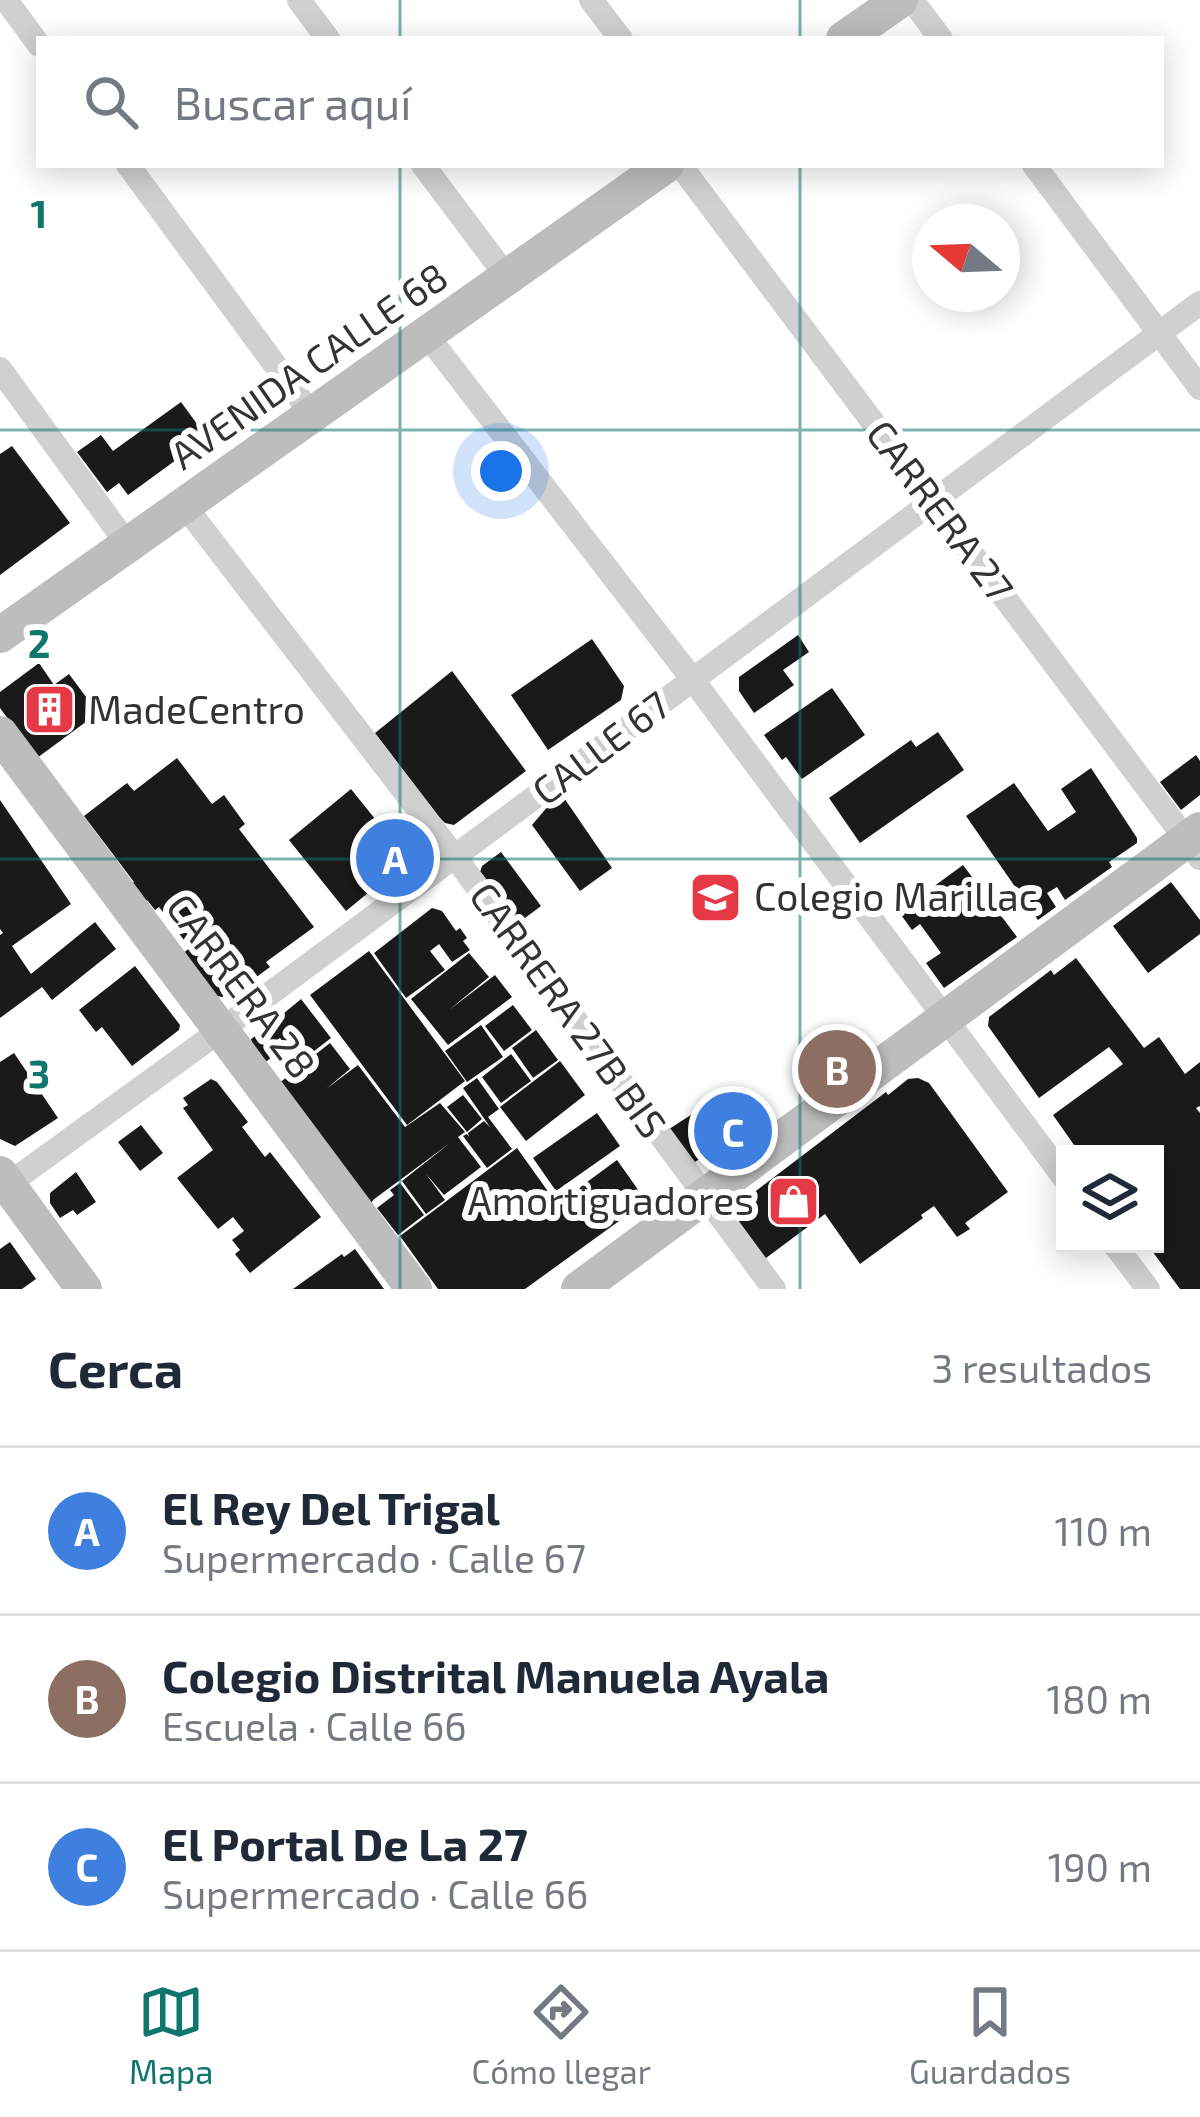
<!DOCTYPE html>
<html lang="es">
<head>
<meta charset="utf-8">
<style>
	:root { --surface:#fff; --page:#f2f2f3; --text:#1f2937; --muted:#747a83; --line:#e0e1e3; --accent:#0f766e }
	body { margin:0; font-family:"Exo 2",sans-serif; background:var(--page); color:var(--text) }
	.controls { position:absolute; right:36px; bottom:36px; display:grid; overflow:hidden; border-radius:0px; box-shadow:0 6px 30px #0003 }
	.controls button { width:108px; height:108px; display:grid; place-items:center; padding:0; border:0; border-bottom:3px solid var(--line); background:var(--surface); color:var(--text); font:60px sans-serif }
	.compass { position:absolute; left:912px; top:204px; width:108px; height:108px; border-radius:50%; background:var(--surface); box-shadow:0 6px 30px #0003; rotate:289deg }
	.you { position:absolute; left:501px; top:471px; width:42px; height:42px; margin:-30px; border:9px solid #fff; border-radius:50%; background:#1a73e8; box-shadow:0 0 0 18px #1a73e833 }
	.badge { display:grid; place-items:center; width:78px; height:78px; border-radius:50%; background:var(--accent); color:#fff; font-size:39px; font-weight:700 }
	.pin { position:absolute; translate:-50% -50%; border:6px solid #fff; box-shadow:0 3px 12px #0006 }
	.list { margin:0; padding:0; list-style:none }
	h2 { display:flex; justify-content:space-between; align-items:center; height:156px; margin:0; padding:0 48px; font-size:51px }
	h2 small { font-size:39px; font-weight:400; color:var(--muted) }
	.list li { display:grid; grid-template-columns:78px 1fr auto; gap:36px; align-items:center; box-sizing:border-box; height:168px; padding:0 48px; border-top:3px solid var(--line) }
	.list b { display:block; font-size:45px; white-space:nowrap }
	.list p { margin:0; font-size:39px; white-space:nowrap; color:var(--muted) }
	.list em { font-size:39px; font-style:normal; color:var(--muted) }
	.icon { flex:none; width:66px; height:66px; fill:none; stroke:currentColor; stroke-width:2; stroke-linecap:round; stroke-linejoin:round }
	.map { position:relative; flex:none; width:1200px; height:1289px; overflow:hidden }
	.search { position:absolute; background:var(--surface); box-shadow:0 6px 30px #0003; left:36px; right:36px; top:36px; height:132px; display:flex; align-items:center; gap:30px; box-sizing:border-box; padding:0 42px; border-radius:0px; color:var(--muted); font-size:45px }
	.sheet { height:660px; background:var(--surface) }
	nav { display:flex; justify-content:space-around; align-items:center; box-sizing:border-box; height:168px; border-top:3px solid var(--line); background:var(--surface); font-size:33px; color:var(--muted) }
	nav a { display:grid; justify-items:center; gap:6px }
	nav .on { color:var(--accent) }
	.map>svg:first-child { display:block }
	.building { fill:#1a1a1a }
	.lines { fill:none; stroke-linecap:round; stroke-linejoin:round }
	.street { stroke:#d0d0d0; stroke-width:24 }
	.secondary { stroke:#bdbdbd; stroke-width:36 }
	.grid { fill:none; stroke:#0f766e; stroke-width:3; stroke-opacity:0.55 }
	.labels { text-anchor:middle; stroke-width:12; stroke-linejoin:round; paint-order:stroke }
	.street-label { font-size:39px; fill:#333; stroke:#fff }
	.poi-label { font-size:39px; fill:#333; stroke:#fff; text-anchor:start }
	.grid-label { font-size:39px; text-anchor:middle; font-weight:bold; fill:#0f766e; stroke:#fff; stroke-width:12; stroke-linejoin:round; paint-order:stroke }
</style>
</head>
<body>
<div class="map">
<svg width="1200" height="1289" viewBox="0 0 1200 1289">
	<rect width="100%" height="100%" fill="#fff"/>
	<g class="building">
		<path d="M181,402L200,428L180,442L187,452L128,495L119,483L107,492L77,452L101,435L113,451Z"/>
		<path d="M12,446L70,523L0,575V454Z"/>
		<path d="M798,635L809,652L783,670L794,685L754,713L739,691V677Z"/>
		<path d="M592,639L624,686L621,700L548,750L511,695Z"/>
		<path d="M39,663L54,685L69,674L98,713L37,758L0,708V692Z"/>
		<path d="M452,671L526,771L454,825L445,823L439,817L375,733Z"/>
		<path d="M832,688L865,735L802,779L786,757L782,760L764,735Z"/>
		<path d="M938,732L964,770L860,843L829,798L911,740L916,747Z"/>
		<path d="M1196,755L1200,761V795L1181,810L1160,782Z"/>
		<path d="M177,758L212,804L224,795L245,824L239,829L314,927L266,962L270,967L243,987L242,985L222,997L217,996L183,953L190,948L159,907L155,910L147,900L145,902L131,884L134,882L84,816L127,783L134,791Z"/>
		<path d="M1091,768L1137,838V843L1109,862L1112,867L1065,900L1057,887L1047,893L1056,907L1038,920L966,816L1014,783L1048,831L1076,812L1061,789Z"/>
		<path d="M351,789L408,860L346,911L289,840Z"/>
		<path d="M560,792L612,868L580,891L532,825Z"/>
		<path d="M0,800L71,904L12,946L31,974L95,922L116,949L52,1000L42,987L0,1018V935L3,933L0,929Z"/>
		<path d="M501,852L541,906L513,927L480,872L482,866Z"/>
		<path d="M963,865L1017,937L944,988L926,963L941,953L920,924L912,930L899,912Z"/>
		<path d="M1171,882L1200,920V934L1148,973L1113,926Z"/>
		<path d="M432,908L442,911L456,931L460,928L467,938L463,941L470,950L452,962L439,944L430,951L445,970L406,998L374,953Z"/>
		<path d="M369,951L465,1081L407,1125L310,995Z"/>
		<path d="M469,953L489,977L449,1010L495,975L512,997L448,1045L411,999Z"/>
		<path d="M1076,958L1144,1048L1159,1037L1185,1074L1200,1062V1106L1196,1108L1200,1113V1289H1180L1147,1244H1155V1154H1089L1084,1148L1079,1152L1053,1115L1123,1064L1109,1047L1039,1098L988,1026L989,1017L1051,970L1054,975Z"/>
		<path d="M135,966L180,1025L179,1030L132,1066L102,1027L96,1032L79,1010Z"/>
		<path d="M301,999L331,1038L300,1062L280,1038L274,1042L280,1051L259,1067L251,1039L258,1034L261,1037L273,1028L271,1024Z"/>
		<path d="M513,1005L532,1030L504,1051L485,1026Z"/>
		<path d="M481,1025L503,1057L467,1082L445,1051Z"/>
		<path d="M536,1030L558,1060L533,1078L512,1048Z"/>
		<path d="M330,1043L350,1069L326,1089L358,1065L405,1127L440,1103L465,1132L458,1137L481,1167L444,1195L426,1174L445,1200L426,1214L402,1181L450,1143L373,1200L370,1206L278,1084Z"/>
		<path d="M14,1053L58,1118L15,1146L0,1139V1062Z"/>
		<path d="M511,1054L531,1081L501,1103L482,1077Z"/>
		<path d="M560,1061L585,1095L526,1141L500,1107Z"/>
		<path d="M477,1078L499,1109L488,1117L512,1149L487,1168L463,1136L467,1134L469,1137L468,1133L484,1121L490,1127L463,1088Z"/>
		<path d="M918,1078L929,1083L1008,1192L965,1223L970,1229L957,1237L934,1206L921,1215L923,1218L860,1264L825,1214L762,1261L727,1213L886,1092L888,1095L908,1079Z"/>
		<path d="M211,1079L217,1082L248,1122L242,1127L265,1157L270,1152L321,1217L250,1273L235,1254L240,1250L232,1240L244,1231L233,1217L218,1229L177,1178L213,1150L183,1108L188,1105L183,1098Z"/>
		<path d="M740,1089L760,1118L692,1164L666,1131L694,1113L697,1118Z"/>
		<path d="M463,1095L482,1119L467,1132L447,1107Z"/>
		<path d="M597,1113L620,1146L556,1191L533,1158Z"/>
		<path d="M141,1125L163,1153L140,1171L118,1142Z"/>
		<path d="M517,1148L557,1204L617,1160L644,1198V1203L525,1289H438L400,1236Z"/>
		<path d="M76,1172L96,1202L77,1215L73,1210L60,1218L50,1203V1193Z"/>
		<path d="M400,1183L424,1215L398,1235L377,1208L394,1195L390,1190Z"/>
		<path d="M10,1242L36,1279L22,1289H0V1249Z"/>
		<path d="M355,1249L384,1289H293L342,1254L344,1257Z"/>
	</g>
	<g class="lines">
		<g class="street">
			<path d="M6,0L39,45"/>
			<path d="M299,0L328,39"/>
			<path d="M591,0L621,39"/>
			<path d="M912,0L941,39"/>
			<path d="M128,165L312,415"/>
			<path d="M423,165L507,277"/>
			<path d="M680,165L1200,858"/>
			<path d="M1034,165L1200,388"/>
			<path d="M426,334L693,680L1065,1179"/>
			<path d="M0,369L128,545"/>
			<path d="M184,505L455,857L774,1289"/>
			<path d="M0,1190L221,1030L1200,303"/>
			<path d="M1114,1244L1148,1289"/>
		</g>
		<g class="secondary">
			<path d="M844,39L900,0"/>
			<path d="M0,635L666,165"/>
			<path d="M0,734L414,1289"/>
			<path d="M0,1174L84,1289"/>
			<path d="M579,1289L1200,830"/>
		</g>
	</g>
	<path class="grid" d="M400,0V39M800,0V39M400,165V1289M800,165V1289M0,430H1200M0,859H1200"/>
	<defs>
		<symbol id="building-square" viewBox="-11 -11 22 22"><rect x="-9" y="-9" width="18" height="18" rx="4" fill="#e63946" stroke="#fff"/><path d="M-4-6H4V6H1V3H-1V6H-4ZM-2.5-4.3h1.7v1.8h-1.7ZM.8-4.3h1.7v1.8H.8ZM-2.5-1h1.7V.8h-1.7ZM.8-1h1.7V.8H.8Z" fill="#fff"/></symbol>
		<symbol id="university-square" viewBox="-11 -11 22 22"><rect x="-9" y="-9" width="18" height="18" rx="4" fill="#e63946" stroke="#fff"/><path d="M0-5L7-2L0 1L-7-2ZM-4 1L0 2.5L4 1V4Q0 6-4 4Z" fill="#fff"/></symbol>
		<symbol id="shop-square" viewBox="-11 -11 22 22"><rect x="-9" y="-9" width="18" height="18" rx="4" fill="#e63946" stroke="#fff"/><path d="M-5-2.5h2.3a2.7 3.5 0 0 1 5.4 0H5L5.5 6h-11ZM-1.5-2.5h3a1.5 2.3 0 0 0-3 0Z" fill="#fff"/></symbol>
	</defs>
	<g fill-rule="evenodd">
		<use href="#building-square" x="20" y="680" width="59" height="59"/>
		<use href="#university-square" x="686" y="868" width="59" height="59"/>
		<use href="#shop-square" x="764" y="1172" width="59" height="59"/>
	</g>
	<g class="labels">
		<g class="street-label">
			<text transform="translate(309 366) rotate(-35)" y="14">AVENIDA CALLE 68</text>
			<text transform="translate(940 511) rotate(53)" y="14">CARRERA 27</text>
			<text transform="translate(601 748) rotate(-37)" y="14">CALLE 67</text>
			<text transform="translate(241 986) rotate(53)" y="14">CARRERA 28</text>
			<text transform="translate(568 1010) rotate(54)" y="14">CARRERA 27B BIS</text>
		</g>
		<g class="poi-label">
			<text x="88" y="724">MadeCentro</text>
			<text x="754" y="911">Colegio Marillac</text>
			<text x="754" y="1215" text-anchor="end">Amortiguadores</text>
		</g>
	</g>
	<g class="grid-label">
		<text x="39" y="228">1</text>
		<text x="39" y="658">2</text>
		<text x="39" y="1088">3</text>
	</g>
</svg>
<div class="controls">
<button><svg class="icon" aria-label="layers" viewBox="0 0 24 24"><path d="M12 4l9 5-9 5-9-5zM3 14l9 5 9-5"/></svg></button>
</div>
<svg class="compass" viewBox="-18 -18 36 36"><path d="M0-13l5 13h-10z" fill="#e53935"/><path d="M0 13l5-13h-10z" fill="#747a83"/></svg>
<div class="you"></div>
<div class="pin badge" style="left:395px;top:858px;background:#3f7fe0">A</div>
<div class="pin badge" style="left:837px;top:1069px;background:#8d6e63">B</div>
<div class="pin badge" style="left:733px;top:1131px;background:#3f7fe0">C</div>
<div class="search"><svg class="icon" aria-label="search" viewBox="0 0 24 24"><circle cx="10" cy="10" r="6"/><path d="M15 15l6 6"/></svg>Buscar aquí</div>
</div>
<section class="sheet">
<h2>Cerca<small>3 resultados</small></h2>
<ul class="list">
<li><span class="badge" style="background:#3f7fe0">A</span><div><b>El Rey Del Trigal</b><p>Supermercado · Calle 67</p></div><em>110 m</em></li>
<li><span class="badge" style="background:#8d6e63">B</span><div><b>Colegio Distrital Manuela Ayala</b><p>Escuela · Calle 66</p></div><em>180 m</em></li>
<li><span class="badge" style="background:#3f7fe0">C</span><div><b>El Portal De La 27</b><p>Supermercado · Calle 66</p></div><em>190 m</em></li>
</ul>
</section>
<nav>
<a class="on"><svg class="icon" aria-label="map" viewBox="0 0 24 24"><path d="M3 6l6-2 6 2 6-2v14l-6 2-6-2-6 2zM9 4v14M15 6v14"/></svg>Mapa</a>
<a><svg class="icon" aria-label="directions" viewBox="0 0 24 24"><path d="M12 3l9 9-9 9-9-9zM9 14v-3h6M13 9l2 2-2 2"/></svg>Cómo llegar</a>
<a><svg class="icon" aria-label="saved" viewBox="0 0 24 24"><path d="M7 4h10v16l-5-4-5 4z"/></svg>Guardados</a>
</nav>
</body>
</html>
